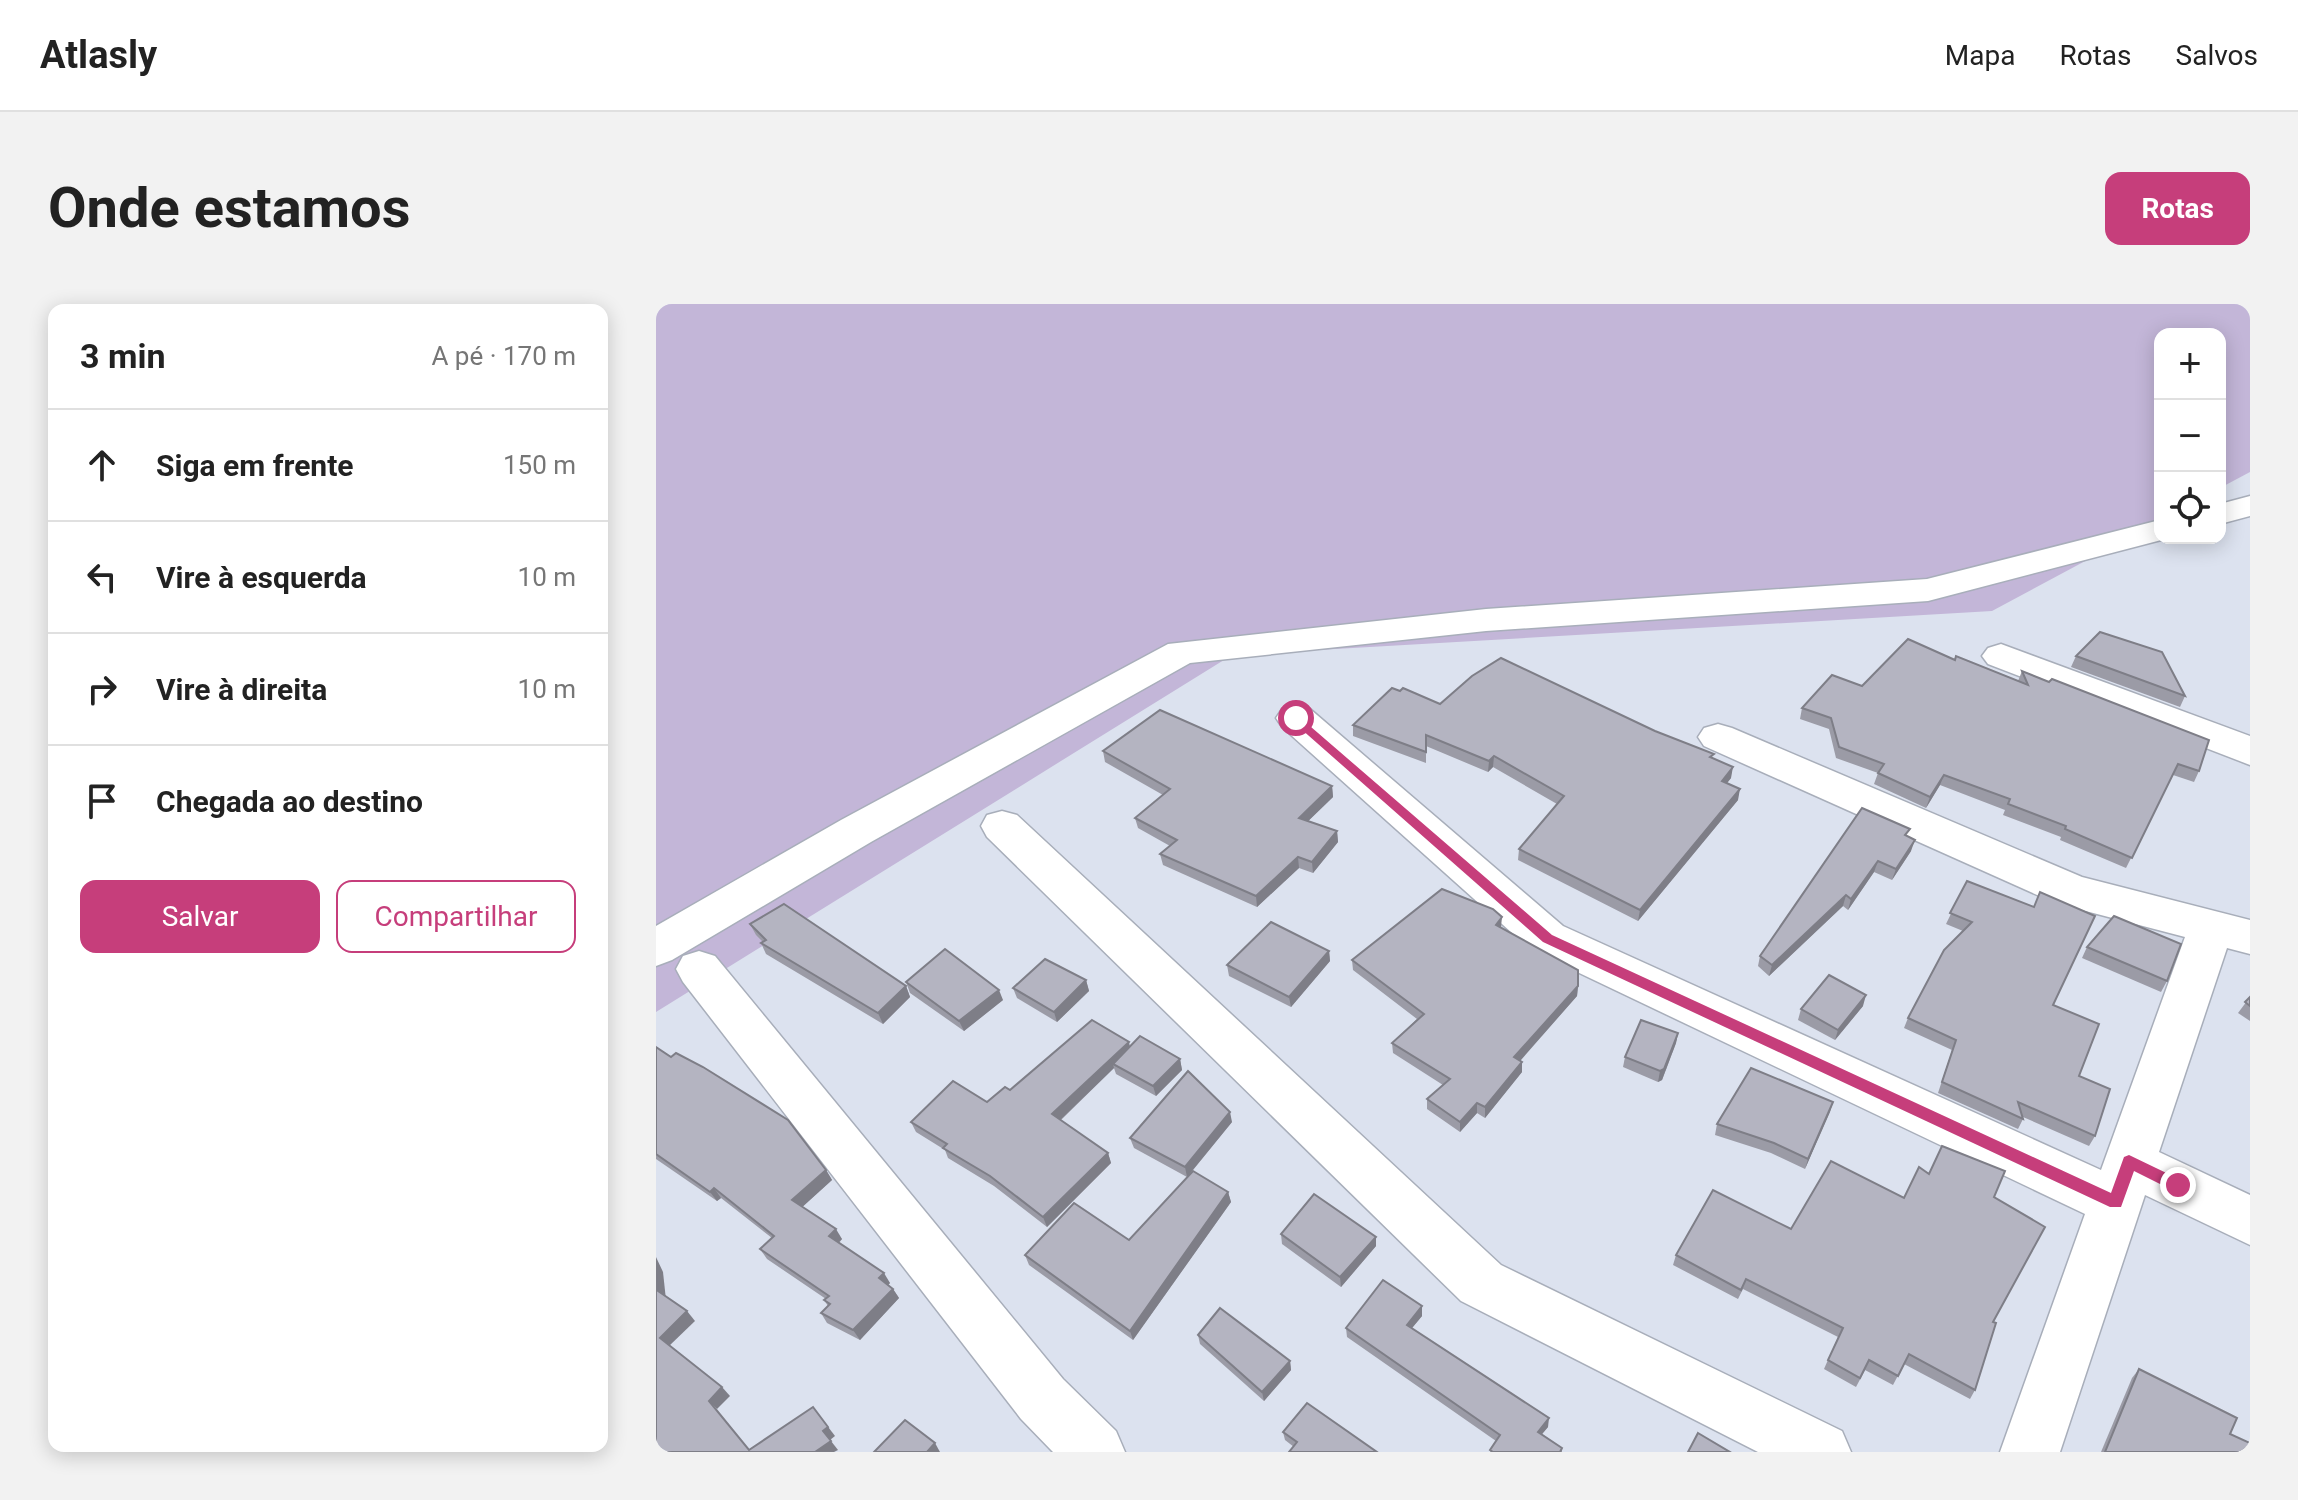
<!DOCTYPE html>
<html lang="pt">
<head>
<meta charset="utf-8">
<style>
	:root { --surface:#fff; --page:#f2f2f2; --text:#222; --muted:#767676; --line:#e0e0e0; --accent:#c63e7b }
	body { margin:0; font-family:Roboto,sans-serif; background:var(--page); color:var(--text) }
	.controls { position:absolute; right:24px; top:24px; display:grid; overflow:hidden; border-radius:16px; box-shadow:0 4px 20px #0003 }
	.controls button { width:72px; height:72px; display:grid; place-items:center; padding:0; border:0; border-bottom:2px solid var(--line); background:var(--surface); color:var(--text); font:40px sans-serif }
	.stop { position:absolute; width:24px; height:24px; margin:-18px; border:6px solid #c63e7b; border-radius:50%; background:#fff }
	.stop.end { background:#c63e7b; border-color:#fff; box-shadow:0 2px 8px #0008 }
	.list { margin:0; padding:0; list-style:none }
	h2 { display:flex; justify-content:space-between; align-items:center; height:104px; margin:0; padding:0 32px; font-size:34px }
	h2 small { font-size:26px; font-weight:400; color:var(--muted) }
	.list li { display:grid; grid-template-columns:52px 1fr auto; gap:24px; align-items:center; box-sizing:border-box; height:112px; padding:0 32px; border-top:2px solid var(--line) }
	.list b { display:block; font-size:30px; white-space:nowrap }
	.list em { font-size:26px; font-style:normal; color:var(--muted) }
	.actions { display:flex; gap:16px; padding:24px 32px }
	.actions a { flex:1; padding:18px 0; border:2px solid var(--accent); border-radius:16px; text-align:center; font-size:28px; color:var(--accent) }
	.actions .main { background:var(--accent); color:#fff }
	.icon { flex:none; width:44px; height:44px; fill:none; stroke:currentColor; stroke-width:2; stroke-linecap:round; stroke-linejoin:round }
	.map { position:relative; flex:none; width:1594px; height:1148px; overflow:hidden; border-radius:16px }
	header { display:flex; align-items:center; gap:48px; box-sizing:border-box; height:112px; padding:0 40px; background:var(--surface); border-bottom:2px solid var(--line) }
	header strong { font-size:38px }
	nav { display:flex; gap:44px; margin-inline-start:auto; font-size:28px }
	.intro { display:flex; align-items:center; justify-content:space-between; box-sizing:border-box; height:192px; padding:0 48px }
	h1 { margin:0; font-size:56px }
	.button { padding:20px 36px; border-radius:16px; background:var(--accent); color:#fff; font-size:28px; font-weight:700 }
	main { display:flex; gap:48px; padding:0 48px }
	aside { flex:1; background:var(--surface); border-radius:16px; box-shadow:0 4px 20px #0003 }
	.map>svg:first-child { display:block }
	.green { fill:#c3b6d8 }
	.lines { fill:none; stroke-linecap:round; stroke-linejoin:round }
	.minor-casing { stroke:#a8aeba; stroke-width:3 }
	.minor { fill:#fff; fill-rule:evenodd }
	.wall { fill:#9b9ba6 }
	.shaded-wall { fill:#7e7e87 }
	.building { fill:#b4b4c1; stroke:#7e7e87; stroke-width:2 }
	.route { fill:#c63e7b }
</style>
</head>
<body>
<header>
<strong>Atlasly</strong>
<nav><a>Mapa</a><a>Rotas</a><a>Salvos</a></nav>
</header>
<div class="intro"><h1>Onde estamos</h1><a class="button">Rotas</a></div>
<main>
<aside>
<h2>3 min<small>A pé · 170 m</small></h2>
<ul class="list">
<li><svg class="icon" aria-label="ahead" viewBox="0 0 24 24"><path d="M12 20V5M6 11l6-6 6 6"/></svg><div><b>Siga em frente</b></div><em>150 m</em></li>
<li><svg class="icon" aria-label="left" viewBox="0 0 24 24"><path d="M17 20v-9H6M10 6l-5 5 5 5"/></svg><div><b>Vire à esquerda</b></div><em>10 m</em></li>
<li><svg class="icon" aria-label="right" viewBox="0 0 24 24"><path d="M7 20v-9h11M14 6l5 5-5 5"/></svg><div><b>Vire à direita</b></div><em>10 m</em></li>
<li><svg class="icon" aria-label="arrive" viewBox="0 0 24 24"><path d="M6 21V4h12l-3 4 3 4H6"/></svg><div><b>Chegada ao destino</b></div></li>
</ul>
<div class="actions"><a class="main">Salvar</a><a>Compartilhar</a></div>
</aside>
<div class="map">
<svg width="1594" height="1148" viewBox="0 0 1594 1148">
	<rect width="100%" height="100%" fill="#dce2ef"/>
	<path class="green" d="M0,0H1594V168L1564,184V30H1504V217L1336,307L576,351L0,708Z"/>
	<g class="lines">
		<defs>
			<g id="minor">
				<path d="M1594,192V212L1564,220V200Z"/>
				<path d="M1504,216V234H1513L1272,297L830,327L534,359L215,538L16,656L0,662V622L185,516L512,340L830,305L1271,275Z"/>
				<path d="M1345,340L1594,432V461L1332,360L1326,352L1332,344Z"/>
				<path d="M640,401L654,405L907,622L1445,866L1529,633L1399,599L1048,442L1042,433L1048,424L1062,420L1076,424L1426,573L1594,616V650L1571,644L1503,848L1594,891V941L1489,891L1404,1148H1344L1429,910L875,646L626,423L620,414L626,405Z"/>
				<path d="M346,507L361,511L845,961L1186,1127L1195,1148H1102L805,997L331,533L325,522L331,511Z"/>
				<path d="M43,647L59,652L407,1075L460,1127L469,1148H397L365,1115L27,678L20,665L27,652Z"/>
			</g>
		</defs>
		<use href="#minor" class="minor-casing"/>
		<use href="#minor" class="minor"/>
	</g>
	<g class="wall">
		<path d="M1420,352L1529,392L1524,403L1415,363Z"/>
		<path d="M1366,367L1543,467L1538,478L1517,471L1470,564L1404,536L1405,533L1347,511L1349,506L1284,481L1270,504L1218,480L1222,469L1180,454L1173,425L1144,415L1146,404L1206,382L1362,377Z"/>
		<path d="M784,400L1057,454L1075,474L1071,479L1082,496L982,617L862,556L863,545L901,500L837,463L832,468L770,442V459L697,432V421Z"/>
		<path d="M447,447L676,482L677,493L652,517L681,527L682,538L657,569L643,564L601,603L507,561L504,550L514,542L482,524L479,514L507,491L449,458Z"/>
		<path d="M1251,532L1255,547L1236,576L1218,568L1192,606L1187,602L1113,672L1102,662L1104,652Z"/>
		<path d="M1311,577L1397,701L1423,772L1439,832L1433,842L1367,813V815L1362,825L1282,789L1296,746L1248,724L1252,714L1307,627L1290,620Z"/>
		<path d="M94,620L250,682L254,693L227,720L110,650L105,639L107,638L100,631Z"/>
		<path d="M845,623L922,682L921,692L864,756L866,758V768L829,814L821,809L804,828L771,805V795L787,781L737,749L736,739L761,715L697,666L696,656Z"/>
		<path d="M1431,643L1511,677L1505,688L1426,654Z"/>
		<path d="M673,647L674,657L635,703L573,672L571,661Z"/>
		<path d="M430,676L433,687L401,718L361,694L357,684Z"/>
		<path d="M250,678L347,696L308,727L254,689Z"/>
		<path d="M1594,693V717L1582,709Z"/>
		<path d="M1207,702L1179,736L1142,716L1145,705Z"/>
		<path d="M1022,729L1020,739L1006,776L1002,778L967,763L969,753Z"/>
		<path d="M0,743L170,866L176,876L146,903L186,935L183,939L234,979L232,981L237,985L243,994L204,1036L171,1019L165,1009L172,1002L168,996L170,995L111,955L104,945L116,934L65,894L61,897L0,855Z"/>
		<path d="M474,743L524,755L526,766L500,792L460,770L458,764L405,816L452,849L455,859L391,923L338,882L292,854L289,846L260,828L255,818L331,798L354,786Z"/>
		<path d="M1177,798L1149,865L1115,849L1059,831L1061,820Z"/>
		<path d="M576,818L533,871L572,888L575,898L477,1036L373,961L369,951L473,936L531,873L478,844L474,834Z"/>
		<path d="M1273,870L1338,893L1337,1018L1319,1086L1314,1095L1248,1060L1237,1081L1209,1066L1200,1083L1168,1065L1182,1033L1087,985L1082,995L1017,961L1020,951L1135,925L1248,894Z"/>
		<path d="M625,930L720,933V942L685,983L626,940Z"/>
		<path d="M766,1002V1012L756,1024L892,1123L886,1130L906,1144V1148H834L840,1137L691,1033L690,1024Z"/>
		<path d="M542,1031L634,1057L635,1066L608,1097L544,1040Z"/>
		<path d="M1483,1065L1574,1130L1594,1148H1445L1476,1074Z"/>
		<path d="M627,1128L721,1148L638,1143L629,1136Z"/>
	</g>
	<g class="shaded-wall">
		<path d="M838,452L837,463L832,468L833,457Z"/>
		<path d="M1077,463L1075,474L1064,488L1066,477Z"/>
		<path d="M1288,471L1284,481L1270,504L1274,493Z"/>
		<path d="M676,482L677,493L644,525L643,514Z"/>
		<path d="M1084,485L1082,496L982,617L984,606Z"/>
		<path d="M681,527L682,538L657,569L656,558Z"/>
		<path d="M1259,536L1255,547L1236,576L1240,565Z"/>
		<path d="M642,553L643,564L601,603L600,592Z"/>
		<path d="M1222,557L1218,568L1192,606L1195,595Z"/>
		<path d="M1190,591L1187,602L1113,672L1116,661Z"/>
		<path d="M846,613L845,623L839,632L840,621Z"/>
		<path d="M673,647L674,657L635,703L633,693Z"/>
		<path d="M430,676L433,687L401,718L398,708Z"/>
		<path d="M250,682L254,693L227,720L222,709Z"/>
		<path d="M922,682L921,692L858,764V753Z"/>
		<path d="M343,686L347,696L308,727L303,717Z"/>
		<path d="M1210,691L1207,702L1179,736L1182,726Z"/>
		<path d="M1022,729L1020,739L1006,776L1002,778L1004,767Z"/>
		<path d="M473,738L475,748L457,760L458,764L400,820L396,810Z"/>
		<path d="M524,755L526,766L500,792L497,782Z"/>
		<path d="M866,758V768L829,814V803Z"/>
		<path d="M1177,798L1174,808L1149,865L1152,855Z"/>
		<path d="M821,799V809L804,828V818Z"/>
		<path d="M574,808L576,818L531,873L529,863Z"/>
		<path d="M452,849L455,859L391,923L387,913Z"/>
		<path d="M170,866L176,876L143,906L136,896Z"/>
		<path d="M58,884L65,894L61,897L54,888Z"/>
		<path d="M572,888L575,898L477,1036L474,1027Z"/>
		<path d="M180,925L186,935L179,942L173,932Z"/>
		<path d="M720,933V942L685,983L684,973Z"/>
		<path d="M0,953L7,968L10,996L2,987L0,969Z"/>
		<path d="M228,969L234,979L229,984L223,974Z"/>
		<path d="M237,985L243,994L204,1036L197,1026Z"/>
		<path d="M766,1002V1012L751,1030V1021Z"/>
		<path d="M31,1007L39,1017L12,1043L4,1034Z"/>
		<path d="M634,1057L635,1066L608,1097L606,1088Z"/>
		<path d="M66,1083L74,1092L61,1105L53,1097Z"/>
		<path d="M157,1103L179,1132L174,1136L167,1127Z"/>
		<path d="M893,1114L892,1123L881,1136L882,1128Z"/>
		<path d="M175,1137L182,1146L178,1148H159Z"/>
		<path d="M279,1139L284,1148H271Z"/>
	</g>
	<g class="building">
		<path d="M1444,328L1506,348L1529,392L1420,352Z"/>
		<path d="M1252,335L1299,356L1300,352L1372,381L1366,367L1393,378L1396,375L1553,436L1543,467L1522,460L1476,554L1409,525L1410,522L1352,500L1354,495L1288,471L1274,493L1222,469L1228,460L1183,443L1175,414L1146,404L1176,371L1206,382Z"/>
		<path d="M845,354L999,427L1058,450L1054,453L1077,463L1066,477L1084,485L984,606L863,545L908,492L838,452L833,457L770,431V448L697,421L736,384L744,387L747,384L784,400L816,372Z"/>
		<path d="M504,406L676,482L643,514L681,527L656,558L642,553L600,592L504,550L521,536L479,514L514,485L447,447Z"/>
		<path d="M1206,504L1254,525L1249,531L1259,536L1240,565L1222,557L1195,595L1190,591L1116,661L1104,652Z"/>
		<path d="M1311,577L1378,603L1384,588L1439,612L1397,701L1443,720L1423,772L1454,785L1439,832L1362,798L1367,815L1286,778L1300,736L1252,714L1288,646L1316,618L1294,609Z"/>
		<path d="M786,585L837,605L846,613L840,621L922,666V682L858,753L866,758L829,803L821,799L804,818L771,795L794,775L736,739L768,710L696,656Z"/>
		<path d="M128,600L250,682L222,709L105,639L110,636L94,620Z"/>
		<path d="M1458,612L1525,640L1511,677L1431,643Z"/>
		<path d="M615,618L673,647L633,693L571,661Z"/>
		<path d="M289,645L343,686L303,717L250,678Z"/>
		<path d="M389,655L430,676L398,708L357,684Z"/>
		<path d="M1173,671L1210,691L1182,726L1145,705Z"/>
		<path d="M1594,693V702L1589,698Z"/>
		<path d="M436,716L473,738L396,810L452,849L387,913L334,872L287,844L291,840L255,818L297,777L331,798L349,783L354,786Z"/>
		<path d="M985,716L1022,729L1008,765L1004,767L969,753Z"/>
		<path d="M484,732L524,755L497,782L457,760Z"/>
		<path d="M0,743L15,753L20,749L47,763L132,816L170,866L136,896L180,925L173,932L228,969L223,974L237,985L197,1026L165,1009L174,1000L168,996L173,992L104,945L118,932L58,884L54,888L0,850Z"/>
		<path d="M1095,764L1177,798L1152,855L1118,839L1061,820Z"/>
		<path d="M532,767L574,808L529,863L474,834Z"/>
		<path d="M1286,842L1349,867L1338,893L1389,923L1337,1018L1340,1019L1319,1086L1253,1050L1242,1072L1213,1056L1204,1074L1172,1056L1187,1024L1090,975L1085,986L1020,951L1057,886L1135,925L1175,857L1248,894L1263,863L1273,870Z"/>
		<path d="M537,867L572,888L474,1027L369,951L418,899L473,936Z"/>
		<path d="M658,890L720,933L684,973L625,930Z"/>
		<path d="M0,969L2,987L31,1007L4,1034L66,1083L53,1097L93,1146L157,1103L172,1123L167,1127L175,1137L159,1148H0Z"/>
		<path d="M727,976L766,1002L751,1021L893,1114L882,1128L906,1144L904,1148H837L834,1146L844,1131L690,1024Z"/>
		<path d="M564,1004L634,1057L606,1088L542,1031Z"/>
		<path d="M1483,1065L1581,1114L1574,1130L1594,1139V1148H1449Z"/>
		<path d="M651,1099L721,1148H633L641,1138L627,1128Z"/>
		<path d="M249,1116L279,1139L271,1148H218Z"/>
		<path d="M1042,1129L1074,1148H1032Z"/>
	</g>
	<path class="route" d="M640,410L896,631L1455,889L1468,853L1473,851L1527,877V886H1516L1478,867L1465,903H1454L887,638L636,417V411Z"/>
</svg>
<div class="controls">
<button>+</button>
<button>−</button>
<button><svg class="icon" aria-label="locate" viewBox="0 0 24 24"><circle cx="12" cy="12" r="6"/><path d="M12 2v4M12 18v4M2 12h4M18 12h4"/></svg></button>
</div>
<div class="stop" style="left:640px;top:414px"></div>
<div class="stop end" style="left:1522px;top:881px"></div>
</div>
</main>
</body>
</html>
